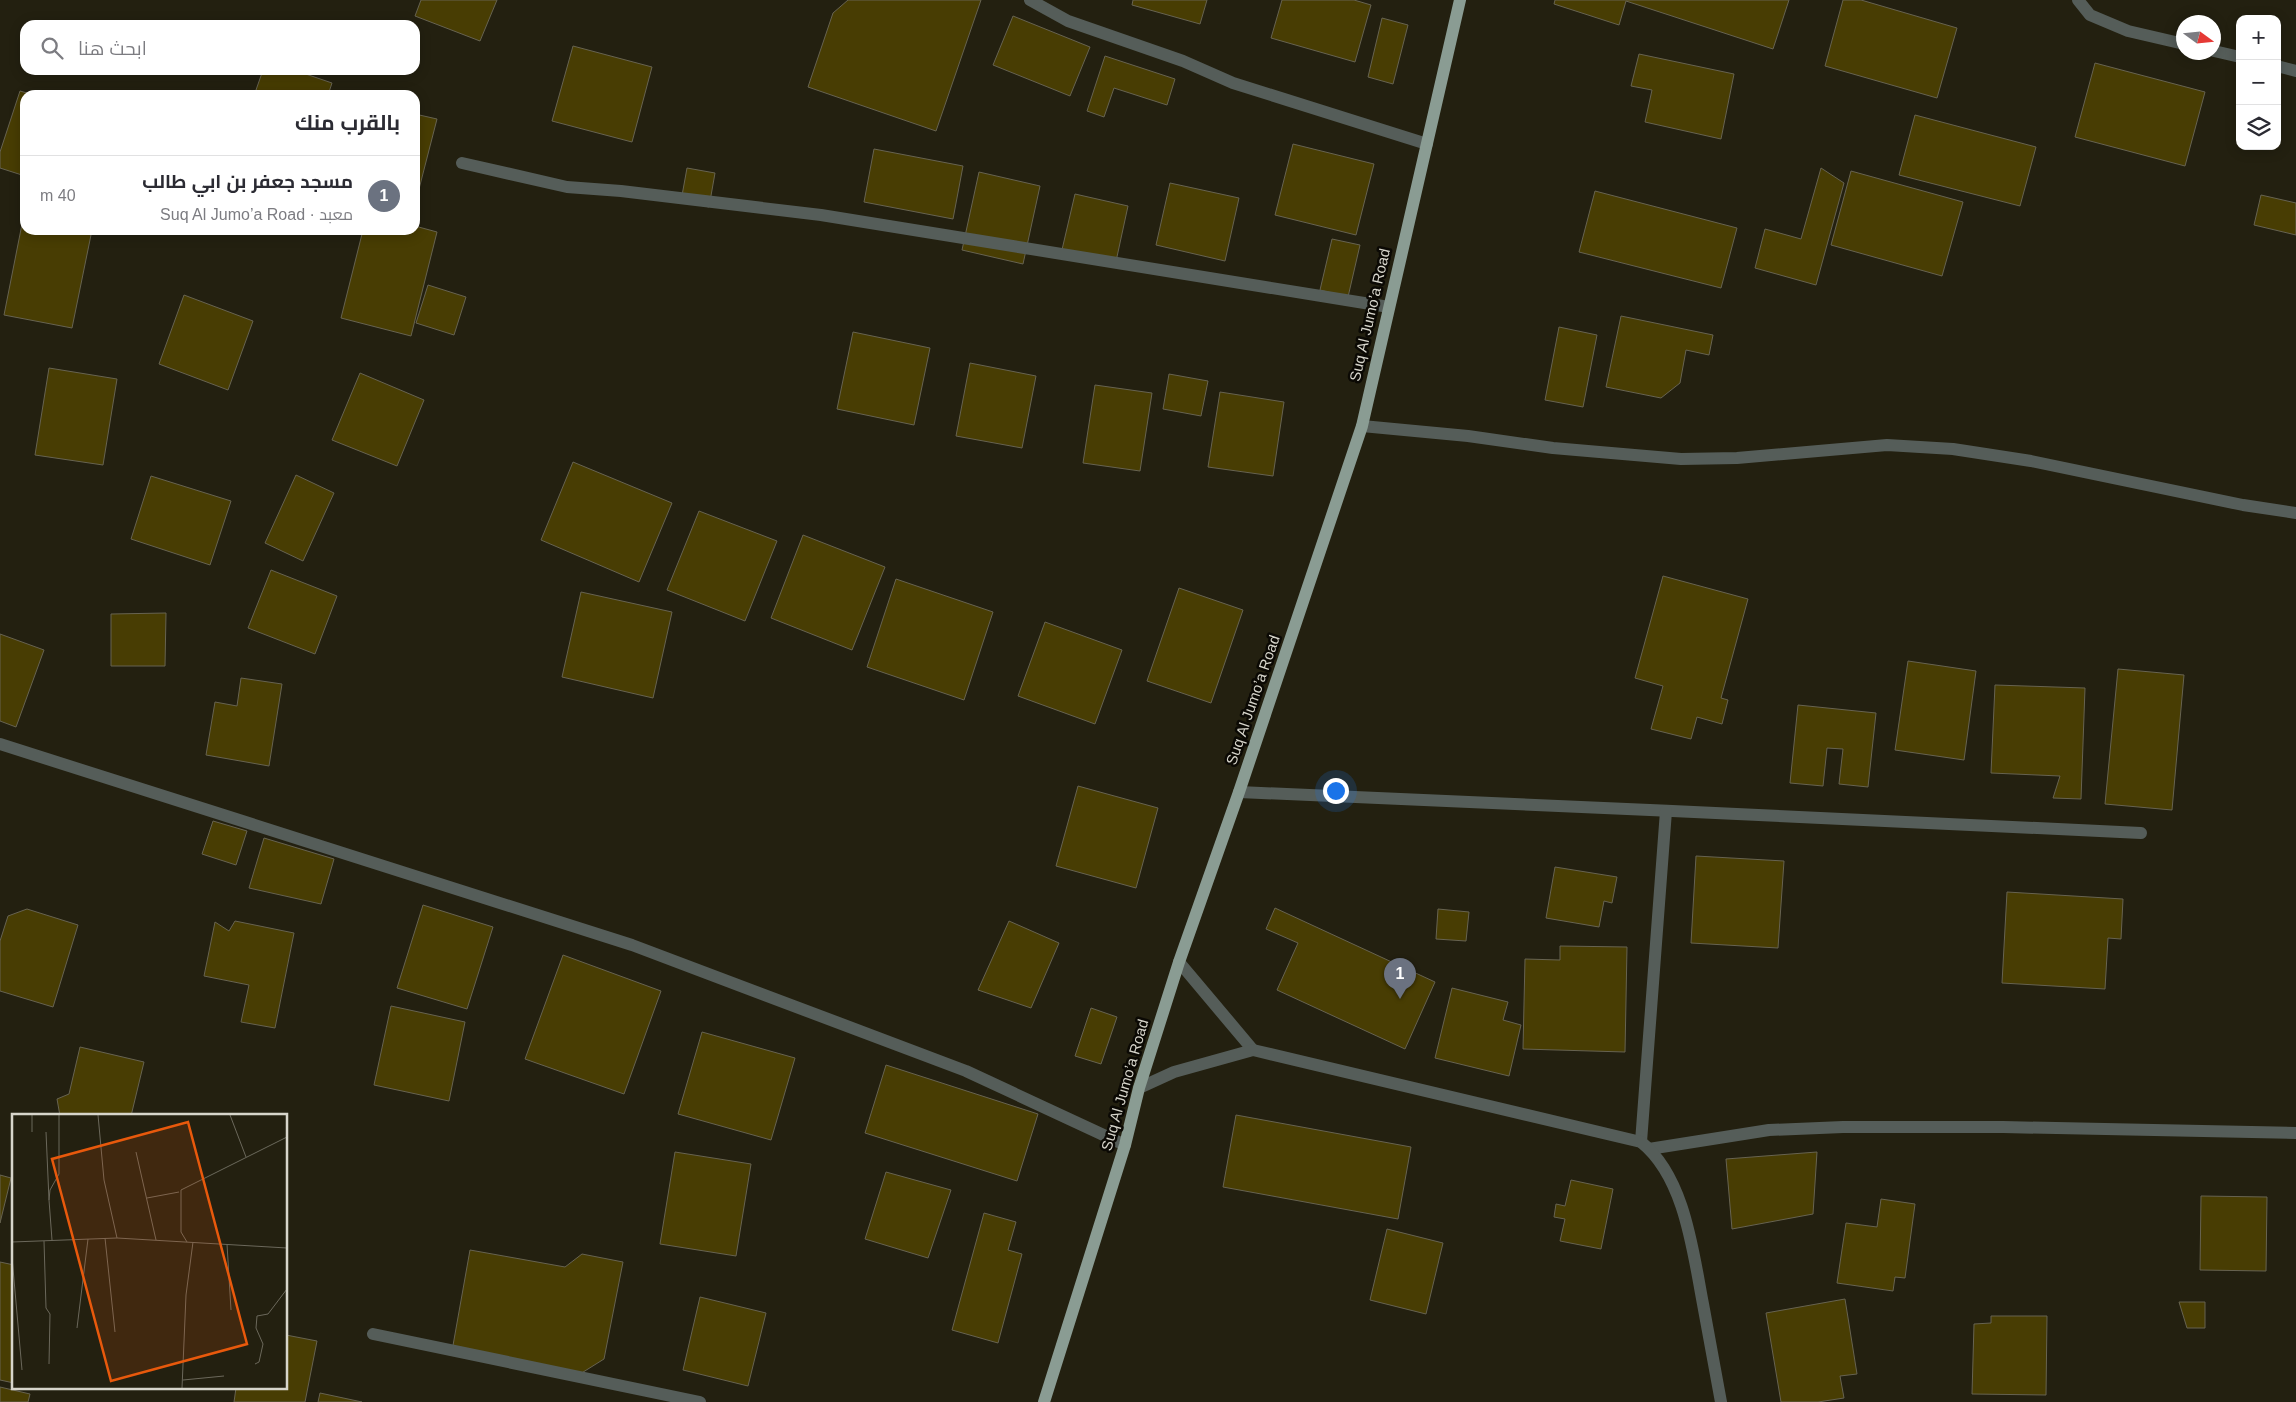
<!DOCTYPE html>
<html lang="ar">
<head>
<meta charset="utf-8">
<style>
	:root { --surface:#fff; --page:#f7f7f7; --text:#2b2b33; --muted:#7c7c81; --line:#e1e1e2; --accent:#65668d }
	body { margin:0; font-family:Arial,Cairo,sans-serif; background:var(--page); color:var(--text); direction:rtl }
	.controls { position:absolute; right:15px; top:15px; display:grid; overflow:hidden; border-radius:10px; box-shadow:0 2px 12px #0003 }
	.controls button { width:45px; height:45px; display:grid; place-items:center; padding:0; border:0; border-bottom:1px solid var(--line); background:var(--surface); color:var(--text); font:25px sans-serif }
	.compass { position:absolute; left:2176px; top:15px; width:45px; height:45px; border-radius:50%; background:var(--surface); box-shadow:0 2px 12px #0003; rotate:105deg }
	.you { position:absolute; left:1335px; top:790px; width:18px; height:18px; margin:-12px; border:4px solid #fff; border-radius:50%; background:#1a73e8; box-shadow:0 0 0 8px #1a73e833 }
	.badge { display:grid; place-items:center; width:32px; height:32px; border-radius:50%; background:var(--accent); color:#fff; font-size:16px; font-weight:700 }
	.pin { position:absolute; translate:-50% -41px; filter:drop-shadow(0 1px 2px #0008) }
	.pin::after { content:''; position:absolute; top:26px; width:18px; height:15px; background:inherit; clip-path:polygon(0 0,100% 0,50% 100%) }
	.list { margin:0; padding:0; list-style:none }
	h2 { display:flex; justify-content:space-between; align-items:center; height:65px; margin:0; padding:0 20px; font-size:21px }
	h2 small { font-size:16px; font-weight:400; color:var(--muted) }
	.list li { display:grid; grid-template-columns:32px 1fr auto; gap:15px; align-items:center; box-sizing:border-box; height:80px; padding:0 20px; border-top:1px solid var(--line) }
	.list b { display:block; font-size:19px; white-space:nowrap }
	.list p { margin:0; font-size:16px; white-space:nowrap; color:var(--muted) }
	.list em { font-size:16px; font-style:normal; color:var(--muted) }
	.icon { flex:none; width:28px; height:28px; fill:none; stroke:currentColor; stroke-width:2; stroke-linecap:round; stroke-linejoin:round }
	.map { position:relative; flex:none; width:2296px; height:1402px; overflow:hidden; direction:ltr }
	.search { position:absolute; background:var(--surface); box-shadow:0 2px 12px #0003; left:20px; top:20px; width:400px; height:55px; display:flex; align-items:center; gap:12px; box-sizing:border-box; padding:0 18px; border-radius:15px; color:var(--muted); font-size:19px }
	.panel { position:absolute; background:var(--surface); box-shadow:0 2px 12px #0003; left:20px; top:90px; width:400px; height:145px; border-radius:15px; direction:rtl }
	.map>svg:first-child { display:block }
	.building { fill:#483d03; stroke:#676351 }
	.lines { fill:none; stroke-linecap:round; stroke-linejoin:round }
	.service { stroke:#555d59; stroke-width:12 }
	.minor { stroke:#555d59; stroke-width:12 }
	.tertiary { stroke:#555d59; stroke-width:12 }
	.primary { stroke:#8a9c93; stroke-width:12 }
	.labels { text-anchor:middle; stroke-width:5; stroke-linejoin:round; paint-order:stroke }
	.street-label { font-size:15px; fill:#d7d5cb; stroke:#0b0904 }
	.inset-road { fill:none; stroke:#6b685b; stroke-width:1 }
	.view { fill:#e8590c; fill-opacity:0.15; stroke:#e8590c; stroke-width:2.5 }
	.inset-edge { fill:none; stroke:#d7d5cb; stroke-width:2.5 }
</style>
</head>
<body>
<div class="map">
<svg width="2296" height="1402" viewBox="0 0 2296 1402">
	<rect width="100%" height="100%" fill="#232010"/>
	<g class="building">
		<path d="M421,0H497L480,41L415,16Z"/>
		<path d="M848,0H981L936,131L808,87L833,13Z"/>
		<path d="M1133,0H1207L1200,24L1132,5Z"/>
		<path d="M1282,0H1354L1371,5L1355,62L1271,38Z"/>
		<path d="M1555,0H1789L1773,49L1626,1L1619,25L1554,4Z"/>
		<path d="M1843,0H1861L1957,28L1937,98L1825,66Z"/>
		<path d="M1013,16L1090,47L1070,96L993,65Z"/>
		<path d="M1382,18L1408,25L1393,84L1368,77Z"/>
		<path d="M573,46L652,67L632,142L552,121Z"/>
		<path d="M1639,54L1734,74L1721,139L1645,122L1652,90L1631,86Z"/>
		<path d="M1105,56L1175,79L1167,105L1114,88L1104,117L1087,111Z"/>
		<path d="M2095,63L2205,92L2185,166L2075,137Z"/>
		<path d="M263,70H294L332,83L328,95H270L256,90Z"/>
		<path d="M20,91L34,95H25V176L0,168V152Z"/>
		<path d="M415,114L437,119L419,189L415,187Z"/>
		<path d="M1915,115L2036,147L2020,206L1899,175Z"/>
		<path d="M1293,144L1374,164L1356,235L1275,215Z"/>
		<path d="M874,149L963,166L953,219L864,202Z"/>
		<path d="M687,168L715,173L709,207L681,201Z"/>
		<path d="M1821,168L1844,183L1816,285L1755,268L1765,229L1801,239Z"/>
		<path d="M1851,171L1963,202L1942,276L1831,245Z"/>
		<path d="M979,172L1040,186L1023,264L962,250Z"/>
		<path d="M1170,183L1239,198L1225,261L1156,245Z"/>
		<path d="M1595,191L1737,228L1721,288L1579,252Z"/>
		<path d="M1075,194L1128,206L1115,266L1061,254Z"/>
		<path d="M2261,195L2296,203V235L2254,225Z"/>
		<path d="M25,209V230H92L72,328L4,315Z"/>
		<path d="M415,226L437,232L411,336L341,318L363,230H415Z"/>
		<path d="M1332,239L1360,245L1348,297L1320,290Z"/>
		<path d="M428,285L466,297L454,335L416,323Z"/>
		<path d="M184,295L253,321L228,390L159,364Z"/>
		<path d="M1621,316L1713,335L1709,355L1686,350L1680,383L1661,398L1606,387Z"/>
		<path d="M1559,327L1597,335L1583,407L1545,400Z"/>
		<path d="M853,332L930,348L914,425L837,409Z"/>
		<path d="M970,363L1036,376L1022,448L956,436Z"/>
		<path d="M49,368L117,379L103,465L35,455Z"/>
		<path d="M360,373L424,400L397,466L332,440Z"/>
		<path d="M1169,374L1208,381L1201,416L1163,409Z"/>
		<path d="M1095,385L1152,393L1140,471L1083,463Z"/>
		<path d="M1220,392L1284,402L1273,476L1208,467Z"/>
		<path d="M573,462L672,503L639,582L541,540Z"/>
		<path d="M296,475L334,493L303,561L265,543Z"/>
		<path d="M151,476L231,501L210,565L131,539Z"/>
		<path d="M699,511L777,541L745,621L667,590Z"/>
		<path d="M803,535L885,567L852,650L771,618Z"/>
		<path d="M271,570L337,596L315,654L248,628Z"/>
		<path d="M1663,576L1748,599L1721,698L1728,700L1722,724L1697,717L1691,739L1651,729L1663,686L1635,678Z"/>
		<path d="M896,579L993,612L964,700L867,667Z"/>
		<path d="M1179,588L1243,610L1211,703L1147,681Z"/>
		<path d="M581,592L672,612L653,698L562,677Z"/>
		<path d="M166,613L165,666H111V614Z"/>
		<path d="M1045,622L1122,650L1095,724L1018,696Z"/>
		<path d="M0,634L44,650L16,727L0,721Z"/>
		<path d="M1908,661L1976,671L1964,760L1895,750Z"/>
		<path d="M2118,669L2184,675L2172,810L2105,804Z"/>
		<path d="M241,678L282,684L269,766L206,755L215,702L237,706Z"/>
		<path d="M1995,685L2085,688L2081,799L2053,798L2060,776L1991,773Z"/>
		<path d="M1798,705L1876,713L1868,787L1839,784L1843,749L1827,748L1823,786L1790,783Z"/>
		<path d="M1078,786L1158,808L1136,888L1056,866Z"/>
		<path d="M213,821L247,831L236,865L202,854Z"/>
		<path d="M264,838L334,859L321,904L249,888Z"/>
		<path d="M1696,856L1784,861L1778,948L1691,943Z"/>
		<path d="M1555,867L1617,877L1612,903L1604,901L1599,927L1546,918Z"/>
		<path d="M2007,892L2123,899L2121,939L2108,938L2105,989L2002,983Z"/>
		<path d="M423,905L493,927L467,1009L397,988Z"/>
		<path d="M1275,908L1435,982L1405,1049L1277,990L1298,943L1266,929Z"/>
		<path d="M27,909L78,925L53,1007L0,991V941L8,916Z"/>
		<path d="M1438,909L1469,912L1466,941L1436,939Z"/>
		<path d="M235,921L294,933L275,1028L241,1022L249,985L204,976L215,922L229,931Z"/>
		<path d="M1009,921L1059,943L1031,1008L978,990Z"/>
		<path d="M1560,946L1627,947L1625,1052L1523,1049L1525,959L1560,960Z"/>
		<path d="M563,955L661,991L624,1094L525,1059Z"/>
		<path d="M1452,988L1508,1002L1503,1020L1521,1025L1509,1076L1435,1058Z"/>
		<path d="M391,1006L465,1022L449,1101L374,1085Z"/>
		<path d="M1091,1008L1117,1017L1101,1064L1075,1056Z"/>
		<path d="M702,1032L795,1058L771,1140L678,1114Z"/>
		<path d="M80,1047L144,1062L131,1116H60L57,1099L69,1094Z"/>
		<path d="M886,1065L1038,1114L1017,1181L865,1133Z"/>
		<path d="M1236,1115L1411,1147L1398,1219L1223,1187Z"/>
		<path d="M675,1152L751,1164L736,1256L660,1244Z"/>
		<path d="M1817,1152L1813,1214L1732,1229L1726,1159Z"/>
		<path d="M886,1172L951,1190L928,1258L865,1239Z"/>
		<path d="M0,1175L11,1178L0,1223Z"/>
		<path d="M1571,1180L1613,1189L1601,1249L1560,1241L1565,1219L1554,1217L1556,1204L1565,1206Z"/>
		<path d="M2201,1196L2267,1197L2266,1271L2200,1270Z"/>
		<path d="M1881,1199L1915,1204L1905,1278L1895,1277L1893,1291L1837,1283L1846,1223L1877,1227Z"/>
		<path d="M984,1213L1016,1222L1008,1250L1022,1254L998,1343L952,1330Z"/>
		<path d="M1387,1229L1443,1243L1426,1314L1370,1300Z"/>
		<path d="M470,1250L565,1267L582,1254L623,1262L604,1359L580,1374L452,1351Z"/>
		<path d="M0,1262L14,1265V1383L0,1380Z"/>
		<path d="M700,1297L766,1313L748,1386L683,1370Z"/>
		<path d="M1845,1299L1857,1374L1840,1376L1844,1398L1818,1402H1781L1766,1313Z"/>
		<path d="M2179,1302H2205V1328H2187Z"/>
		<path d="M1991,1316H2047L2046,1395L1972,1394L1974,1324L1991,1323Z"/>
		<path d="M286,1335L317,1341L305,1402H234L236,1388H286Z"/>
		<path d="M0,1387L30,1394L28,1402H0Z"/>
		<path d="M320,1393L362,1402H318Z"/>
	</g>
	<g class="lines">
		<path class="service" d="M1649,1149L1769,1130L1843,1127H2003L2296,1133"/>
		<g class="minor">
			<path d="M1030,0L1068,21L1183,61L1233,83L1427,144"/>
			<path d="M2078,0L2090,15L2128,31L2184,44"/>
			<path d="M2214,51L2240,57"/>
			<path d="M2277,66L2296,71"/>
			<path d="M462,163L567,187L621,191L821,215L1389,307"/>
			<path d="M1362,426L1468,436L1553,448L1681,459L1737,458L1887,445L1953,449L2031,461L2243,505L2296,513"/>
			<path d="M0,744L632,945L966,1071L1125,1145"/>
			<path d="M1239,792C1540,804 1840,819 2141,833"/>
			<path d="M1641,1142L1666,811"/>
			<path d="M373,1334L700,1402"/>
		</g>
		<g class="tertiary">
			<path d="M1179,962L1253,1050"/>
			<path d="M1139,1088L1174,1072L1253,1050L1641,1142C1685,1177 1693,1252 1703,1304C1709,1336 1715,1369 1721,1402"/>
		</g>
		<path class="primary" d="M1044,1402L1125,1145L1139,1088L1179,962L1239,792L1362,426L1460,0"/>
	</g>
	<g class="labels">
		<g class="street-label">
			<text transform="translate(1370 315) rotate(-77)" y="5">Suq Al Jumo’a Road</text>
			<text transform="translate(1253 700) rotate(-71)" y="5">Suq Al Jumo’a Road</text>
			<text transform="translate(1125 1085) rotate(-74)" y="5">Suq Al Jumo’a Road</text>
		</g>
	</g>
	<g transform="translate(12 1114)">
		<rect width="275" height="275" fill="#232010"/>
		<path class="inset-road" d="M20,1V18M86,1L92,66L105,124M218,1L234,43M34,18L37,86M124,38L144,126M135,84L167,78M93,124L103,218M40,126L37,86L38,76L47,60V1M32,127L34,194L38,200L37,250M0,128L105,124L275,134M175,128L169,118V76L275,23M215,130L219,196M0,143L10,256M65,214L76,125M243,250L247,248L251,230L244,214L245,202L256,200L275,175M171,266L212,262M170,274L174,181L181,128"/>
		<path class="view" d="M176,8L235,230L99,267L40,45Z"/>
		<rect width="275" height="275" class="inset-edge"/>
	</g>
</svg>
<div class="controls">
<button>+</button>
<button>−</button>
<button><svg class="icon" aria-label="layers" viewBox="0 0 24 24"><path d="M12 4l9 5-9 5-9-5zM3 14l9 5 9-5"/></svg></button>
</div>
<svg class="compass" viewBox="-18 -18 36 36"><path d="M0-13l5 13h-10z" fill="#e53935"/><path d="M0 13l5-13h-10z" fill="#7c7c81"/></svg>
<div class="you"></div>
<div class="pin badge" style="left:1400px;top:999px;background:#6b7280">1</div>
<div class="search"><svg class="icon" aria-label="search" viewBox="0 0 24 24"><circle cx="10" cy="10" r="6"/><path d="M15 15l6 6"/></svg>ابحث هنا</div>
<section class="panel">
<h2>بالقرب منك<small></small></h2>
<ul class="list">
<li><span class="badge" style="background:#6b7280">1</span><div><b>مسجد جعفر بن ابي طالب</b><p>معبد · Suq Al Jumo’a Road</p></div><em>40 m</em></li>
</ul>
</section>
</div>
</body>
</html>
